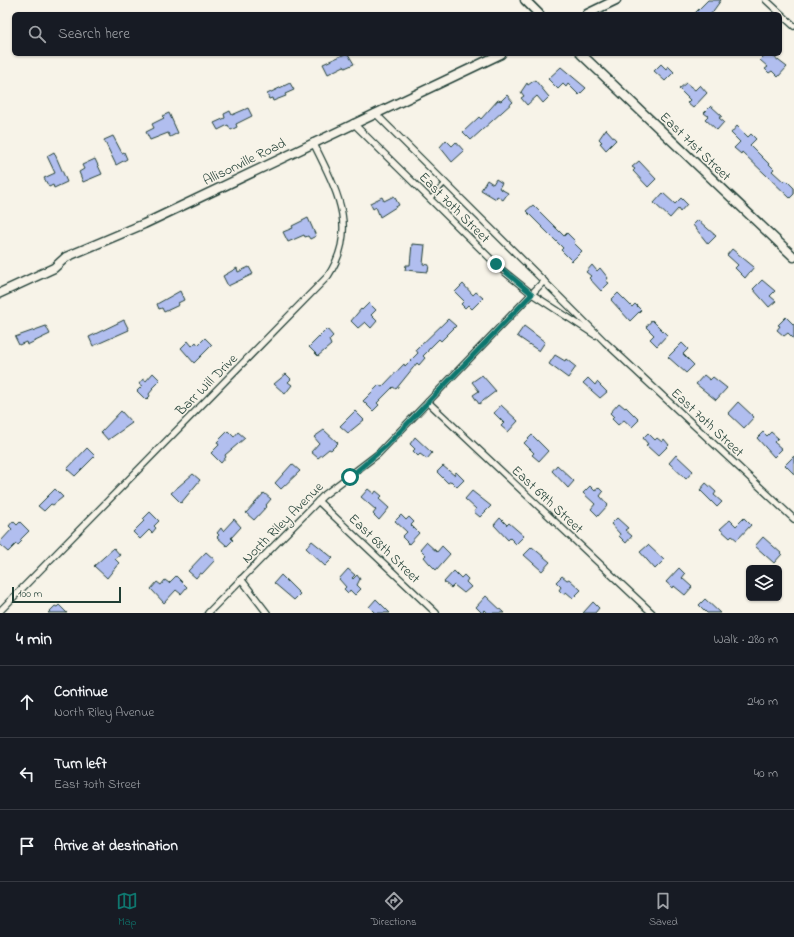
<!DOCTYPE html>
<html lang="en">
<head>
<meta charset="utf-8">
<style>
	:root { --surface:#171b24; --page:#20242c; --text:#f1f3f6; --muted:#9ea1a6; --line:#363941; --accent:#0f766e }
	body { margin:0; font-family:"Indie Flower",sans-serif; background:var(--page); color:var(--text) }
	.controls { position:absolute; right:12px; bottom:12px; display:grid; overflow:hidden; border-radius:6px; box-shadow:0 1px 3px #0004 }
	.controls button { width:36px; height:36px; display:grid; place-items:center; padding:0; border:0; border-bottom:1px solid var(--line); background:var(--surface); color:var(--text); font:20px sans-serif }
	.scale { position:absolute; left:12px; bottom:10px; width:109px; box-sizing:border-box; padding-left:4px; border:2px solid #1f3d34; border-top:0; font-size:11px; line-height:14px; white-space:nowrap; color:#1f3d34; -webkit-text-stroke:3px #f7f3e8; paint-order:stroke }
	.stop { position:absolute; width:12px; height:12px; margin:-9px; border:3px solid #0f766e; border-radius:50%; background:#fff }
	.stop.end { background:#0f766e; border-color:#fff; box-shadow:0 1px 4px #0008 }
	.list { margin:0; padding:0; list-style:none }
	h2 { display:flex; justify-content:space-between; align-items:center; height:52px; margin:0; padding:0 16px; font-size:17px }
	h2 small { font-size:13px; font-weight:400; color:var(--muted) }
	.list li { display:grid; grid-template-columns:26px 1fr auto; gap:12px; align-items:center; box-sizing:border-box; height:72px; padding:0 16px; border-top:1px solid var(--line) }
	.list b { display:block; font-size:15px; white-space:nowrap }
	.list p { margin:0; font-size:13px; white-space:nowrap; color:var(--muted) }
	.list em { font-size:13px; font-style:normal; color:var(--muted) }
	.icon { flex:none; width:22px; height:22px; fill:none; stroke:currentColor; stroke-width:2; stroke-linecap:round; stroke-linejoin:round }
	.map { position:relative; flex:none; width:794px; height:613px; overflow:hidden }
	.search { position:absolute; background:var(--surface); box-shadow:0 1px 3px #0004; left:12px; right:12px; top:12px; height:44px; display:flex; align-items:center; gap:10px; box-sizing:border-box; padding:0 14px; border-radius:6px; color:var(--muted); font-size:15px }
	.sheet { height:268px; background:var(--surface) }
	nav { display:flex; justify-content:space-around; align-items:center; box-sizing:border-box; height:56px; border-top:1px solid var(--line); background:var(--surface); font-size:11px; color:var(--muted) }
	nav a { display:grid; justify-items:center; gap:2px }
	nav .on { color:var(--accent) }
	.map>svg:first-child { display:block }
	.building { fill:#b1beef; stroke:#1f3d34 }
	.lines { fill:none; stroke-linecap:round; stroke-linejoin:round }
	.service-casing { stroke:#1f3d34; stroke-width:6 }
	.minor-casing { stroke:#1f3d34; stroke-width:8 }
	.secondary-casing { stroke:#1f3d34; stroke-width:11 }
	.service { stroke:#f7f3e8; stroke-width:3 }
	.minor { stroke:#f7f3e8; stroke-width:5.5 }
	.secondary { stroke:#f7f3e8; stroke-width:8 }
	.route { stroke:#0f766e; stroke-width:5 }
	.labels { text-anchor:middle; stroke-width:3; stroke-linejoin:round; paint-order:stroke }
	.street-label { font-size:14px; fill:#1f3d34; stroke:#f7f3e8 }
</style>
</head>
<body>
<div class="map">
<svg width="794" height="613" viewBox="0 0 794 613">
	<rect width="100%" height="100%" fill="#f7f3e8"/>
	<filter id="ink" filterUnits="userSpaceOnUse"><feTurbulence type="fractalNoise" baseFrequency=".025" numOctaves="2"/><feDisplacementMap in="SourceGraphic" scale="8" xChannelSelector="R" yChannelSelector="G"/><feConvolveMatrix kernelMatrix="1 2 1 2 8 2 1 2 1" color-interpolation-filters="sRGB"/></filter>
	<g filter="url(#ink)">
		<g class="building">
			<path d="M708,0H721L711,14H694Z"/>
			<path d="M345,54H348L354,64L345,68L344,66L328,74L323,64Z"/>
			<path d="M766,54H770L787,67L778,77L772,71L769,73L765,69L768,67L760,60Z"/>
			<path d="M661,64L666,69L668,66L674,72L665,81L654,71Z"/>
			<path d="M561,67L586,88L579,95L568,84L566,87L563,84L558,89L548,79Z"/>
			<path d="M535,80L549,97L543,103L537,96L527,105L521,98L524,96L521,92L527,83L528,85Z"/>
			<path d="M290,83L294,90L285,94L286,96L273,101L272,98L269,99L267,94Z"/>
			<path d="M686,83L695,90L700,85L707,93L693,108L687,103L690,100L679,89Z"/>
			<path d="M507,95L513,102L471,140L463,132L479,117L481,119L498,100L501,101Z"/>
			<path d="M711,106L722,116L719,118L724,122L717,130L705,119L708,116L704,113Z"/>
			<path d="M248,108L252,116L236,124L237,127L231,130L228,125L218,130L214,123L225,118L224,114L230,111L232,115Z"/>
			<path d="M169,113L178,133L170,137L168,133L150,140L146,132L154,128L152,124L164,118L162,116Z"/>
			<path d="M737,126L748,137L751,134L756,139L750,145L774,169L772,171L784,182L786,180L794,188V194L790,198L742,152L741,154L734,148L740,142L731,133Z"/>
			<path d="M606,129L616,140L606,150L600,143L602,142L599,139Z"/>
			<path d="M113,136L122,153L124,152L127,159L116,165L104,140Z"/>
			<path d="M446,140L452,146L456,142L464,151L452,162L440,147Z"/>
			<path d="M54,152L67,182L54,188L53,185L49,187L44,178L55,173L47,156Z"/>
			<path d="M95,159L102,174L83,182L79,172L84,169L82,165Z"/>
			<path d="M639,161L656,179L648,187L633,171L635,169L632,167Z"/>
			<path d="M496,179L502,183L499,188L508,193L503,200L497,196L496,199L481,190L487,180L493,184Z"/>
			<path d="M663,193L675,204L681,198L687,204L680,212L678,209L670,218L654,203Z"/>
			<path d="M394,196L399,205L380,217L376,207L373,209L370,203L382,197L384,201Z"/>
			<path d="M533,205L564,236L567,233L575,241L574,243L582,251L572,261L561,250L563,248L526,211Z"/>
			<path d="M308,218L316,236L310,239L308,236L305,237L304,235L288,242L283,232L293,228L292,226Z"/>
			<path d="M698,220L716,236L708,244L693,225Z"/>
			<path d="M412,244L425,245L423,264L429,265L428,272L405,270L406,265H410Z"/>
			<path d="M732,249L754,267L745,278L735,268L738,265L727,255Z"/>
			<path d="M592,265L597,271L600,268L608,278L606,281L609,283L601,291L589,278L591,276L586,272Z"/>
			<path d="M249,267L253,274L228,286L223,276L237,268L238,272Z"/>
			<path d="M762,280L775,291L770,296L776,301L769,307L753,289Z"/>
			<path d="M463,284L473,295L476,292L483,298L472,309L468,305L465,308L461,304L464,301L455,292Z"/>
			<path d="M180,291L184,300L178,303L179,305L164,312L162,308L159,309L157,304Z"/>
			<path d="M618,293L632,307L635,304L641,310L630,321L611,300Z"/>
			<path d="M369,303L376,310L371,315L377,321L371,328L365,322L358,328L351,321L361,309L362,310Z"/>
			<path d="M786,317L794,325V339L788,333L784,336L777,330L780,326L778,325Z"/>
			<path d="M448,319L456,326L441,341L439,339L428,350V351L423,356L425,358L419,365L417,363L396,389L393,387L377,403L379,405L373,411L363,401L379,385L382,387L404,364L405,366L418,353L416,350Z"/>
			<path d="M124,320L129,330L93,346L89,337Z"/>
			<path d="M652,320L667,335L657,346L650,339L654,335L646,327Z"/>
			<path d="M46,326L50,334L27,345L26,342L19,345L15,337Z"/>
			<path d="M524,326L545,342L539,351L517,336Z"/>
			<path d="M327,329L333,336L329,340L331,345L318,356L309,347Z"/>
			<path d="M205,338L212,345L194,363L181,348L188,341L192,346L196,342L198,345Z"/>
			<path d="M682,343L688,349L683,354L694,365L686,373L668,357Z"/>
			<path d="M555,355L565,361L566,359L576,367L568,378L549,364Z"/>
			<path d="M153,373L160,380L152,388L153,389L149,394L150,396L146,400L137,391L142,386L139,384L143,379L146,381Z"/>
			<path d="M286,374L291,379L288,382L292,385L285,394L274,384Z"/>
			<path d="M482,375L496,391L479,404L473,395L479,391L472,382Z"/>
			<path d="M704,375L710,380L713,377L727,388L716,400L696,384Z"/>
			<path d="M588,378L595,385L597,382L607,392L600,398L583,383Z"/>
			<path d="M738,402L754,417L744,428L728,413Z"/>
			<path d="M619,403L625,408L626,407L639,420L632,427L624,420L618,425L612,419L614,417L610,413Z"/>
			<path d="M501,405L518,421L508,432L501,426L504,423L494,413Z"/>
			<path d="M121,411L132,423L108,440L101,432Z"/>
			<path d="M355,411L364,420L348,433L340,426Z"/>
			<path d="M324,430L338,443L331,450L329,449L318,458L311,452L319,443L314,437Z"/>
			<path d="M228,431L234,437L238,432L245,438L225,455L226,457L221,463L211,453L219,445L217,442Z"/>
			<path d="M763,432L767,436L771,432L778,438L774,442L782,449L774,457L757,438Z"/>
			<path d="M648,433L655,440L657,438L662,442L664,439L669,445L658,456L646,445L648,444L643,438Z"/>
			<path d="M532,435L548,451L539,461L532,455L534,453L524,443Z"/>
			<path d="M415,437L432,453L427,459L420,454L418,456L413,451L415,449L410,444Z"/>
			<path d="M87,448L95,456L75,476L67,469Z"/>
			<path d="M676,455L693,471L686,479L669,463Z"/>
			<path d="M794,456V474L785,465Z"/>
			<path d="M292,464L300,471L281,489L275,483Z"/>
			<path d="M557,465L574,481L568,488L552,471Z"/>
			<path d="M443,466L454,475L456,472L464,480L457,487L451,481L448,483L437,472Z"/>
			<path d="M193,474L200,480L181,503L171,493Z"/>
			<path d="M706,483L716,492L714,495L722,502L717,507L700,490Z"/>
			<path d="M590,486L595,491L598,487L603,492L600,496L608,505L598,516L591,509L595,504L583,493Z"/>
			<path d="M55,489L63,497L53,505L51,504L44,511L38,506Z"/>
			<path d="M368,489L374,494L376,491L382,496L379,499L389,508L379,520L373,514L376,510L361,497Z"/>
			<path d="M472,491L491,506L480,517L474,512L476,509L465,499Z"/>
			<path d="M264,493L271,499L266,505L267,506L254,520L246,513Z"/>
			<path d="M150,512L159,521L154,526L156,528L152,533L149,530L140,539L133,532L145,520L143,519Z"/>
			<path d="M401,515L406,520L409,517L414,522L411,525L419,533L409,544L402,537L407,532L395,521Z"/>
			<path d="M500,518L507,525L509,523L524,536L516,544L510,538L508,540L494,525Z"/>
			<path d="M617,518L628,528L625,530L632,536L626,543L619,536L620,534L611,524Z"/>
			<path d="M744,518L751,525L737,540L732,536L730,538L720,529L730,520L736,526Z"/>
			<path d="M234,519L241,527L231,538L233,540L227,546L217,537L219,535L217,533L221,528L223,531Z"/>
			<path d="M13,521L17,525L20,522L29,531L20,540L22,541L18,545L16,544L8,552L0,545V542L12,529L9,526Z"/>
			<path d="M763,537L782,554L774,563L755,546Z"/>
			<path d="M312,541L333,558L325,566L306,548Z"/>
			<path d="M426,542L437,552L442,546L450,554L436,570L429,563L424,557L426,555L420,549Z"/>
			<path d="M648,545L664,560L655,569L640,552Z"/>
			<path d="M532,547L550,562L542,571L524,555Z"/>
			<path d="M114,548L120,555L115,559L119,563L107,578L94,566Z"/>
			<path d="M206,552L215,560L202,574L200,573L196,578L188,571Z"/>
			<path d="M679,568L685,574L682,578L692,587L685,595L674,586L673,588L666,582Z"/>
			<path d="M348,569L355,575L352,578L353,579L357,575L360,579L357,585L361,589L355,595L350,590L348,593L344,589L346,587L339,579Z"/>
			<path d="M454,571L461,578L464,575L468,579L466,582L471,587L464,593L454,585L451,588L444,582Z"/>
			<path d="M281,575L300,594L294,600L274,583Z"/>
			<path d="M176,576L187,587L181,594L176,590L164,603L151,589L157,582L161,585L165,580L169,583Z"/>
			<path d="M562,576L567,580L569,579L581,590L573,598L566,592L563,594L559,590L561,587L556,582Z"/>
			<path d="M486,596L504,613H488L485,610L482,613L476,607Z"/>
			<path d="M376,599L390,613H375L369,607Z"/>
			<path d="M705,599L720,613H707L699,605Z"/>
			<path d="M593,602L599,608L595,613H583Z"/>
			<path d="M59,605L67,613H48L55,606L57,607Z"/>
		</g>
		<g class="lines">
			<defs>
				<path id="service" d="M430,199L445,183"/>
				<g id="minor">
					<path d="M766,0L794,26"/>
					<path d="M375,113L605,342L794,519"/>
					<path d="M353,123L501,269L532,294L595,335"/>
					<path d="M428,402L652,613"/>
					<path d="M318,501L436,613"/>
					<path d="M241,579L267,613"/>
					<path d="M0,611L328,276C360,227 335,188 313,142"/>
					<path d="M208,613L323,496L378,454L544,281"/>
				</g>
				<g id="secondary">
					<path d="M525,0L539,14"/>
					<path d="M587,14L616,0"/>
					<path d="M581,54L794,257"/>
					<path d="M0,293L54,268L66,257L144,224L501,54"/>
				</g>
			</defs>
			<use href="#service" class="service-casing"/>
			<use href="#minor" class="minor-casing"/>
			<use href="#secondary" class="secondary-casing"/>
			<use href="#service" class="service"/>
			<use href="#minor" class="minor"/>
			<use href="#secondary" class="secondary"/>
		</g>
	</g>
	<g class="lines" filter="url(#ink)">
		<path class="route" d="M350,477L386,446L532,294L496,264"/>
	</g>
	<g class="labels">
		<g class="street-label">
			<text transform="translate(696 146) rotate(44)" y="5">East 71st Street</text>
			<text transform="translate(244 161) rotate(-26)" y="5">Allisonville Road</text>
			<text transform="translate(455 207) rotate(45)" y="5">East 70th Street</text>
			<text transform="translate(206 384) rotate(-45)" y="5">Barr Will Drive</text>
			<text transform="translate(708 422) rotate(43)" y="5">East 70th Street</text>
			<text transform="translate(548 499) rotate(43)" y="5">East 69th Street</text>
			<text transform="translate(282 522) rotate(-45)" y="5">North Riley Avenue</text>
			<text transform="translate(385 548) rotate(44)" y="5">East 68th Street</text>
		</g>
	</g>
</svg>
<div class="controls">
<button><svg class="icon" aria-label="layers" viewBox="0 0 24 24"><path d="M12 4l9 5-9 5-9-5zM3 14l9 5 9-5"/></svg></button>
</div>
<div class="scale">100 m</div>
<div class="stop" style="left:350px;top:477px"></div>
<div class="stop end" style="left:496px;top:264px"></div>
<div class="search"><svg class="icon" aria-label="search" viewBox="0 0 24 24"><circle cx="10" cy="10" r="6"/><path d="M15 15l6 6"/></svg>Search here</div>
</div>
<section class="sheet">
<h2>4 min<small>Walk · 280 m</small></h2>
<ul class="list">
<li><svg class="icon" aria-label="ahead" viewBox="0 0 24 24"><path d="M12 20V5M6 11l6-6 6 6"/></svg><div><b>Continue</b><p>North Riley Avenue</p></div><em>240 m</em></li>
<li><svg class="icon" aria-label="left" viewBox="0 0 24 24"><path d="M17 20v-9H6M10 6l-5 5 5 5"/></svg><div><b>Turn left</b><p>East 70th Street</p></div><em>40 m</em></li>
<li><svg class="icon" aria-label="arrive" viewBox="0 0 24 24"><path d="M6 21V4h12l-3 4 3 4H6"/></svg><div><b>Arrive at destination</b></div></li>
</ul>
</section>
<nav>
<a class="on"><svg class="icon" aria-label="map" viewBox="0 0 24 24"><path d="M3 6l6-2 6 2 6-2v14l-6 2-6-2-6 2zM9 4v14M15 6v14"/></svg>Map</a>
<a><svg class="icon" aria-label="directions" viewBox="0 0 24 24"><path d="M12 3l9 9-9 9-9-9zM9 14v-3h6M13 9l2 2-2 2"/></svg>Directions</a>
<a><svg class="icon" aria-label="saved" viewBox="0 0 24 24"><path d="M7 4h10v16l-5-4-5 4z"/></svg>Saved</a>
</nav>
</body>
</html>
